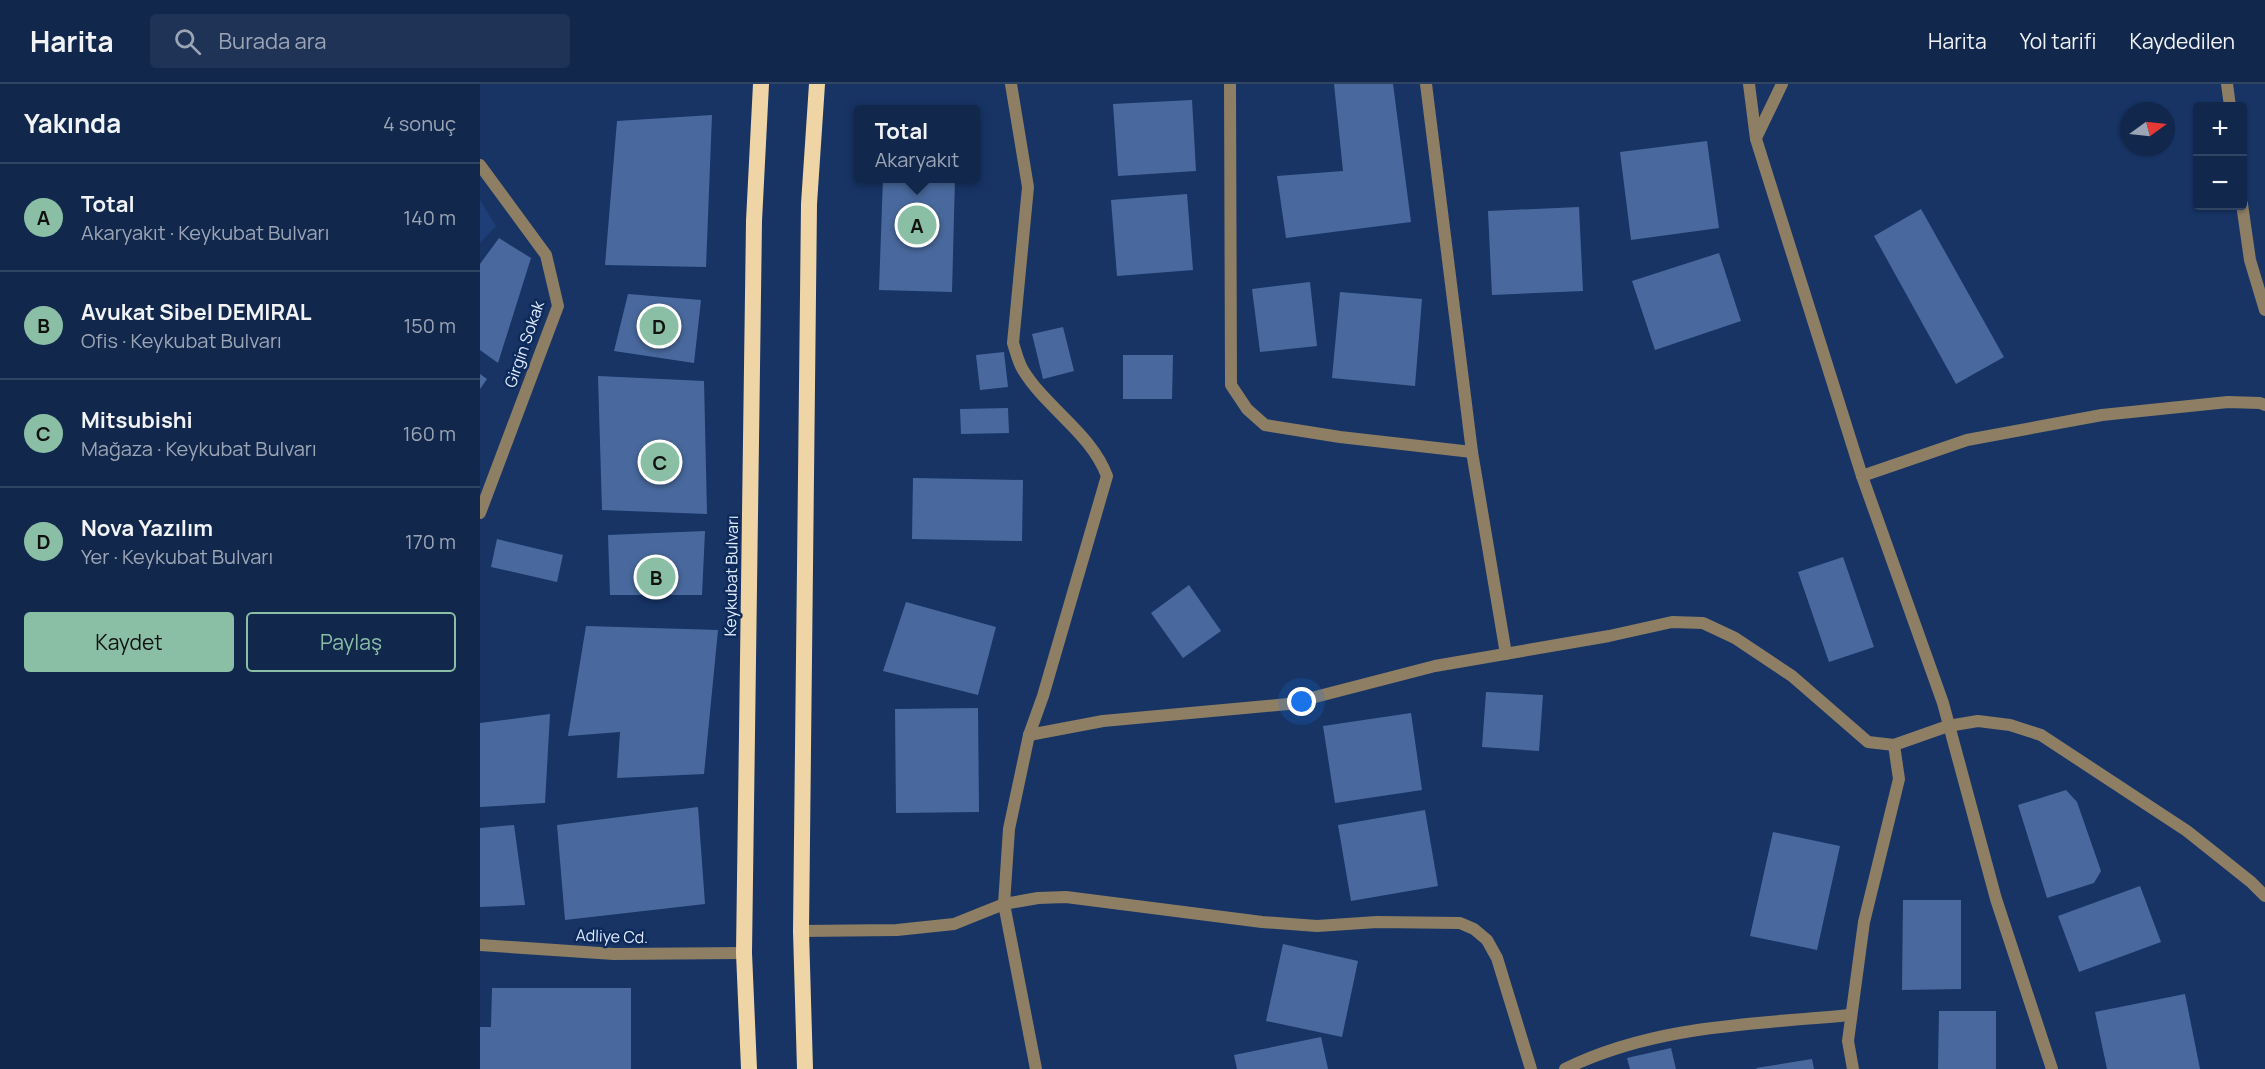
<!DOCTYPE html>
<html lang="tr">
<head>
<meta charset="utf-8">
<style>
	:root { --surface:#11274c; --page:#1e3356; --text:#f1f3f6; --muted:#9ca5b5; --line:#304464; --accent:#8abfa5 }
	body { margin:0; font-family:Manrope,sans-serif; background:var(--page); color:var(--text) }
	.controls { position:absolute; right:18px; top:18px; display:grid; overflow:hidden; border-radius:6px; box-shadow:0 2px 4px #0004 }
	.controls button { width:54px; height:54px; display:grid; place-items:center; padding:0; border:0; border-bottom:2px solid var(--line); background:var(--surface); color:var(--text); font:30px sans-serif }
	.compass { position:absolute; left:1641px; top:18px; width:54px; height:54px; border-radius:50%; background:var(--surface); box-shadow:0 2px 4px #0004; rotate:75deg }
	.you { position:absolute; left:822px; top:618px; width:21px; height:21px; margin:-15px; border:4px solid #fff; border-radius:50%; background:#1a73e8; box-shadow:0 0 0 9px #1a73e833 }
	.badge { display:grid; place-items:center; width:39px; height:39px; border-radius:50%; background:var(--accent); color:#111; font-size:20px; font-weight:700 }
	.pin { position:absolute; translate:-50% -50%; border:3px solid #fff; box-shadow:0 2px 6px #0006 }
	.popup { position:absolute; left:374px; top:21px; width:126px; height:78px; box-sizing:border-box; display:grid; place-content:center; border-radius:6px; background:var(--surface); filter:drop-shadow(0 2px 4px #0005); font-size:20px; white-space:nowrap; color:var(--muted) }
	.popup b { font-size:22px; color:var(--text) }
	.popup::after { content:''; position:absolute; left:50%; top:100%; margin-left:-12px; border:12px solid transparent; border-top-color:var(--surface) }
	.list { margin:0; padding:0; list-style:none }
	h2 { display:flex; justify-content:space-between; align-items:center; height:78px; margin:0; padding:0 24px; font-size:26px }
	h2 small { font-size:20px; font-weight:400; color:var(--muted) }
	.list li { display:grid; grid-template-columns:39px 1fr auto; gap:18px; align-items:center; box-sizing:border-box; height:108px; padding:0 24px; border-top:2px solid var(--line) }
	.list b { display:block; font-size:22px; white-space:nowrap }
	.list p { margin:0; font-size:20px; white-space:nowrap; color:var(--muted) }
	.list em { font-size:20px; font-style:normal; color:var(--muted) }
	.actions { display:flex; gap:12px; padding:18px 24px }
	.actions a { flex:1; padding:14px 0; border:2px solid var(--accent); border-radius:6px; text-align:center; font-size:21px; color:var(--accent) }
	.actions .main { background:var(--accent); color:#111 }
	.icon { flex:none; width:33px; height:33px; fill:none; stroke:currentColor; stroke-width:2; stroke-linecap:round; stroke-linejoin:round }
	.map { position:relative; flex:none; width:1785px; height:985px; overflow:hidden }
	header { display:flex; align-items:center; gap:36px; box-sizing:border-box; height:84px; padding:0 30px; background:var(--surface); border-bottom:2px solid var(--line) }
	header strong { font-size:28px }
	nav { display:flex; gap:33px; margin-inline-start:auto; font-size:21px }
	.search { width:420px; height:54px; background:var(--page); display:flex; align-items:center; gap:15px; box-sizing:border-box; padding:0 21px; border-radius:6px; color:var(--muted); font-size:22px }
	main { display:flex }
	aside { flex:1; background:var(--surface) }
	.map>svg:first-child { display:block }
	.built { fill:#1d3e76 }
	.building { fill:#49699e }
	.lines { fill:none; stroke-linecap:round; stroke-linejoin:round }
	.service { stroke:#8d7e64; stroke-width:12 }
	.minor { stroke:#8d7e64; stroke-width:12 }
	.trunk { stroke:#efd4a6; stroke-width:16 }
	.labels { text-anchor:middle; stroke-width:5; stroke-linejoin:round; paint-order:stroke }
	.street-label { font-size:16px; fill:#e1ecff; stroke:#0d2a5a }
</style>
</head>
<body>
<header>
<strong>Harita</strong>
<div class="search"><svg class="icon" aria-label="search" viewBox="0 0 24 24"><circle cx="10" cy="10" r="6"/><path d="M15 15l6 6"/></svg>Burada ara</div>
<nav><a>Harita</a><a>Yol tarifi</a><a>Kaydedilen</a></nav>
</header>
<main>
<aside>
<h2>Yakında<small>4 sonuç</small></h2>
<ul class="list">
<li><span class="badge">A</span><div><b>Total</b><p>Akaryakıt · Keykubat Bulvarı</p></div><em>140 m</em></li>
<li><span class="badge">B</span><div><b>Avukat Sibel DEMIRAL</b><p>Ofis · Keykubat Bulvarı</p></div><em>150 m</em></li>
<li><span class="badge">C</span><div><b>Mitsubishi</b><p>Mağaza · Keykubat Bulvarı</p></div><em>160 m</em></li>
<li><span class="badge">D</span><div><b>Nova Yazılım</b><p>Yer · Keykubat Bulvarı</p></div><em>170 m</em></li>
</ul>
<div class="actions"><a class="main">Kaydet</a><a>Paylaş</a></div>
</aside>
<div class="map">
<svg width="1785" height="985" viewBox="0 0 1785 985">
	<rect width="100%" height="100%" fill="#173465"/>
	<path class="built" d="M0,116L16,142L0,159Z"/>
	<g class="building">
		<path d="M854,0H913L931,138L806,154L797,92L863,87Z"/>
		<path d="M712,16L716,87L638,92L633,20Z"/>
		<path d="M232,31L226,183L125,181L137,37Z"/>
		<path d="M1227,57L1239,144L1151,156L1140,68Z"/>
		<path d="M403,94H475L472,208L399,206Z"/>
		<path d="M707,110L713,186L637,192L631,116Z"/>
		<path d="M1099,123L1103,207L1012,211L1008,127Z"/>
		<path d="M1441,125L1524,273L1476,300L1394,152Z"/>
		<path d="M19,154L51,174L18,279L0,266V180Z"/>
		<path d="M1239,169L1261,237L1175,266L1152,197Z"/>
		<path d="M830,198L837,262L780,268L772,205Z"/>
		<path d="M860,208L942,215L935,302L852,294Z"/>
		<path d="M148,210L221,216L214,279L134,267Z"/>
		<path d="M583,243L594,287L563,295L552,250Z"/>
		<path d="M524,268L528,303L500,306L496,271Z"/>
		<path d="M643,271H693L692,315H643Z"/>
		<path d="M0,290L7,295L0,305Z"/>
		<path d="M118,292L224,297L227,430L122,426Z"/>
		<path d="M528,324L529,349L481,350L480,325Z"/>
		<path d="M433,394L543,396L542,457L432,455Z"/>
		<path d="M225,447L222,511H130L128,451Z"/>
		<path d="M17,455L83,471L77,498L11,483Z"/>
		<path d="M1363,473L1394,563L1349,578L1318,488Z"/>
		<path d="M709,501L741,547L703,574L671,529Z"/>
		<path d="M426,518L516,543L498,611L403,587Z"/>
		<path d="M106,542L238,546L224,690L137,694L140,648L88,652Z"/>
		<path d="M1006,608L1063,611L1059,667L1002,663Z"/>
		<path d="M498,624L499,728L416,729L415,625Z"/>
		<path d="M931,629L942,706L855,719L843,642Z"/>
		<path d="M70,630L65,719L0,723V639Z"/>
		<path d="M1586,706L1597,718L1621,787L1614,799L1567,814L1538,721Z"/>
		<path d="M218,723L225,820L85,836L77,741Z"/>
		<path d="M945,726L958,802L871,817L858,741Z"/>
		<path d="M34,741L45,821L0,823V744Z"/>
		<path d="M1293,748L1360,762L1337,866L1270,852Z"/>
		<path d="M1660,802L1681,858L1599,888L1578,832Z"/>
		<path d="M1423,816H1481V905L1422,906Z"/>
		<path d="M803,860L878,877L862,953L786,937Z"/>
		<path d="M12,904H151V985H0V943H11Z"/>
		<path d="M1705,910L1720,985H1627L1615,928Z"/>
		<path d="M1459,927H1516V985H1458Z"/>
		<path d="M841,953L848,985H757L754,971Z"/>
		<path d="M1191,964L1196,985H1150L1147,974Z"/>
		<path d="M1332,975L1334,985H1277L1276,984Z"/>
	</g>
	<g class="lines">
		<g class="service">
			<path d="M1747,0L1750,22"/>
			<path d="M1762,120L1770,176L1785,226"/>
		</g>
		<g class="minor">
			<path d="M750,0L751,301L767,325L785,341L860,353L992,368"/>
			<path d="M946,0L992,368L1026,570"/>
			<path d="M1269,0L1276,55L1382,392L1463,619L1516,815L1572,985"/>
			<path d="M1276,54L1302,0"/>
			<path d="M0,81L66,171L78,222L0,429"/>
			<path d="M1382,392L1487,356L1622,331L1748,318L1780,319L1785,321"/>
			<path d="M549,651L623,637L808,620L955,582L1129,552L1192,538L1223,539L1255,554L1312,592L1388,658L1414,661L1468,642L1498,637L1530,641L1561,651L1707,747L1771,798L1785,812"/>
			<path d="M321,847L417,846L474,840L524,820L529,745L549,651L563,612L627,392C611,349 566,324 543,286C538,278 536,268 533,259L548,103L531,0"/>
			<path d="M0,861L134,870L264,869"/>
			<path d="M556,985L524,820L558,814L586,813L782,838L837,842L897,838L980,839L994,845L1007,856L1017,874L1051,985"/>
			<path d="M1085,985C1174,941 1274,940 1371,931"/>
			<path d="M1373,985L1368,957L1384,838L1419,695L1414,661"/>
		</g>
		<g class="trunk">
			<path d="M269,985L264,869L274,137L281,0"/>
			<path d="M325,985L321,847L329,120L337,0"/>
		</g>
	</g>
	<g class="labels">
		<g class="street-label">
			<text transform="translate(44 260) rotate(-71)" y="6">Girgin Sokak</text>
			<text transform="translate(251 492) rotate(-89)" y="6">Keykubat Bulvarı</text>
			<text transform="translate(132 852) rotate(2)" y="6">Adliye Cd.</text>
		</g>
	</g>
</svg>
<div class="controls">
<button>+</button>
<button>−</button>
</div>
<svg class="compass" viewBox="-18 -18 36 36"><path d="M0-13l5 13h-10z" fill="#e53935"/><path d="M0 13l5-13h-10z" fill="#9ca5b5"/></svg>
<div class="you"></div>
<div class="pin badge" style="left:437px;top:141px">A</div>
<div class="popup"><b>Total</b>Akaryakıt</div>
<div class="pin badge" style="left:176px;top:493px">B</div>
<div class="pin badge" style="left:180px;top:378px">C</div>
<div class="pin badge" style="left:179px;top:242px">D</div>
</div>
</main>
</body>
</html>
